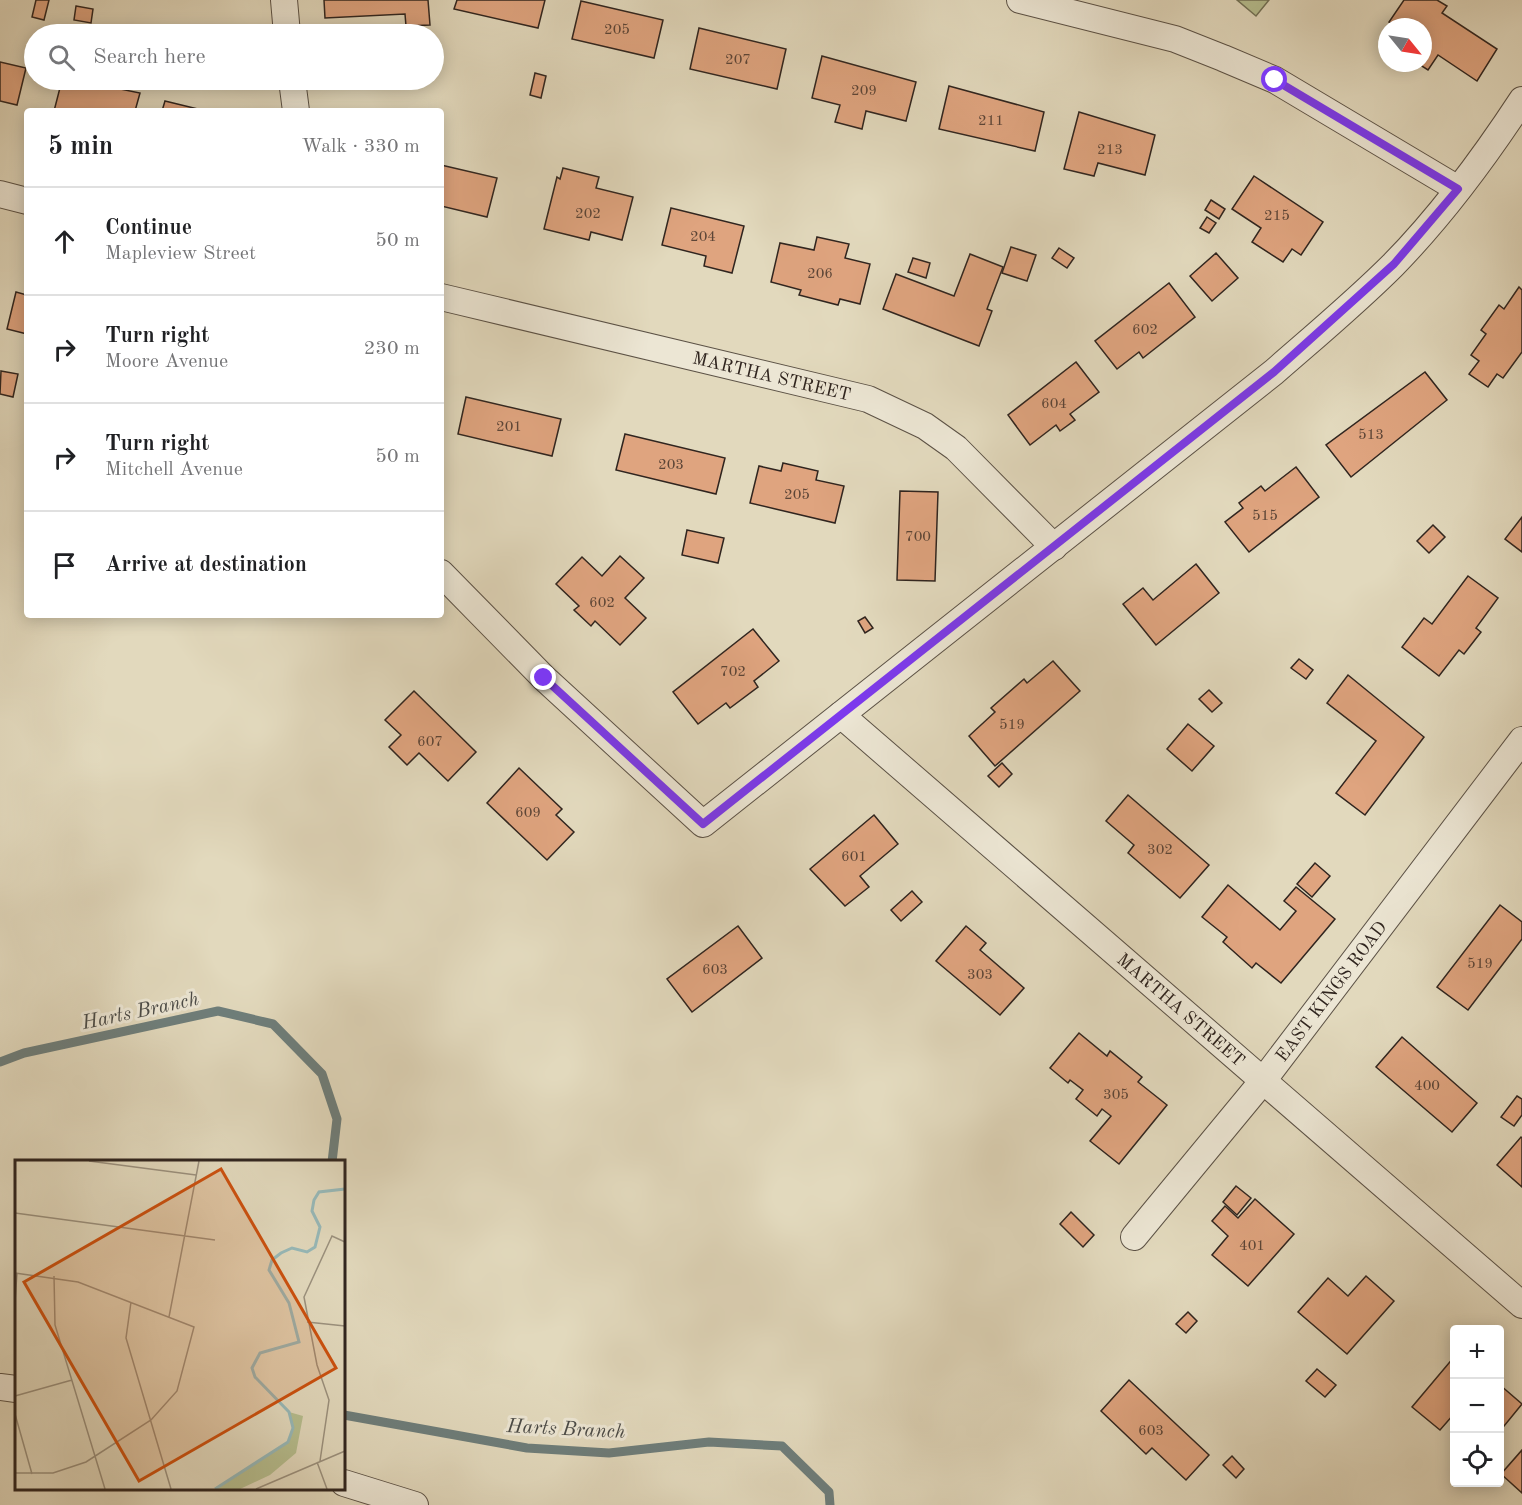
<!DOCTYPE html>
<html lang="en">
<head>
<meta charset="utf-8">
<style>
	:root { --surface:#fff; --page:#f6f6f6; --text:#202124; --muted:#757577; --line:#e0e0e0 }
	body { margin:0; font-family:"Old Standard TT",serif; background:var(--page); color:var(--text) }
	.controls { position:absolute; right:18px; bottom:18px; display:grid; overflow:hidden; border-radius:6px; box-shadow:0 3px 15px #0003 }
	.controls button { width:54px; height:54px; display:grid; place-items:center; padding:0; border:0; border-bottom:2px solid var(--line); background:var(--surface); color:var(--text); font:30px sans-serif }
	.compass { position:absolute; left:1378px; top:18px; width:54px; height:54px; border-radius:50%; background:var(--surface); box-shadow:0 3px 15px #0003; rotate:120deg }
	.stop { position:absolute; width:18px; height:18px; margin:-14px; border:4px solid #7c3aed; border-radius:50%; background:#fff }
	.stop.end { background:#7c3aed; border-color:#fff; box-shadow:0 2px 6px #0008 }
	.list { margin:0; padding:0; list-style:none }
	h2 { display:flex; justify-content:space-between; align-items:center; height:78px; margin:0; padding:0 24px; font-size:26px }
	h2 small { font-size:20px; font-weight:400; color:var(--muted) }
	.list li { display:grid; grid-template-columns:39px 1fr auto; gap:18px; align-items:center; box-sizing:border-box; height:108px; padding:0 24px; border-top:2px solid var(--line) }
	.list b { display:block; font-size:22px; white-space:nowrap }
	.list p { margin:0; font-size:20px; white-space:nowrap; color:var(--muted) }
	.list em { font-size:20px; font-style:normal; color:var(--muted) }
	.icon { flex:none; width:33px; height:33px; fill:none; stroke:currentColor; stroke-width:2; stroke-linecap:round; stroke-linejoin:round }
	.map { position:relative; flex:none; width:1522px; height:1505px; overflow:hidden }
	.search { position:absolute; background:var(--surface); box-shadow:0 3px 15px #0003; left:24px; top:24px; width:420px; height:66px; display:flex; align-items:center; gap:15px; box-sizing:border-box; padding:0 21px; border-radius:33px; color:var(--muted); font-size:22px }
	.panel { position:absolute; background:var(--surface); box-shadow:0 3px 15px #0003; left:24px; top:108px; width:420px; height:510px; border-radius:6px }
	.map>svg:first-child { display:block }
	.green { fill:#b6be8f; stroke:#737257; stroke-width:1.5 }
	.lines { fill:none; stroke-linecap:round; stroke-linejoin:round }
	.stream { stroke:#6e7e7b; stroke-width:9 }
	.building { fill:#dfa47f; stroke:#30251f; stroke-width:1.5 }
	.street-casing { stroke:#5c5246; stroke-width:28 }
	.street { stroke:#ece6d4; stroke-width:26 }
	.route { stroke:#7c3aed; stroke-width:8 }
	.labels { text-anchor:middle; stroke-width:6; stroke-linejoin:round; paint-order:stroke }
	.number-label { font-size:15px; fill:#5c4537 }
	.street-label { font-size:18px; fill:#30251f; stroke:#ece6d4 }
	.water-label { font-size:20px; font-style:italic; fill:#4a4a46; stroke:#ece6d4 }
	.inset-river { fill:none; stroke:#97b9b9; stroke-width:3 }
	.inset-road { fill:none; stroke:#9b917e; stroke-width:1.5 }
	.view { fill:#cc510f; fill-opacity:0.15; stroke:#cc510f; stroke-width:3 }
	.inset-edge { fill:none; stroke:#30251f; stroke-width:3 }
</style>
</head>
<body>
<div class="map">
<svg width="1522" height="1505" viewBox="0 0 1522 1505">
	<rect width="100%" height="100%" fill="#e2d9bd"/>
	<filter id="stains"><feTurbulence type="fractalNoise" baseFrequency=".00333" numOctaves="4"/><feColorMatrix values="0 0 0 0 .2 0 0 0 0 .09 0 0 0 0 .02 0 0 0 .5 -.17"/></filter>
	<radialGradient id="worn" r=".72"><stop offset=".6" stop-color="#630" stop-opacity="0"/><stop offset="1" stop-color="#630" stop-opacity=".3"/></radialGradient>
	<path class="green" d="M1237,0H1269L1256,16Z"/>
	<g class="lines">
		<g class="stream">
			<path d="M0,1062L24,1053L218,1011L273,1024L322,1074L337,1119L332,1162"/>
			<path d="M344,1415L527,1448L609,1453L709,1442L782,1446L829,1492L830,1505"/>
		</g>
	</g>
	<g class="building">
		<path d="M36,0H49L44,20L32,17Z"/>
		<path d="M324,0H428L430,25L406,26L405,14L325,18Z"/>
		<path d="M457,0H545L538,28L454,9Z"/>
		<path d="M1404,0H1437L1447,6L1442,13L1497,49L1477,81L1438,55L1428,70L1417,63H1423V27H1396L1389,22Z"/>
		<path d="M581,1L663,20L654,58L572,39Z"/>
		<path d="M76,6L93,9L91,23L74,20Z"/>
		<path d="M699,28L786,49L777,89L690,69Z"/>
		<path d="M822,56L916,82L906,121L866,111L862,129L835,122L840,105L812,98Z"/>
		<path d="M0,62L26,68L17,105L0,101Z"/>
		<path d="M535,73L546,76L541,98L530,95Z"/>
		<path d="M62,80H123L120,89L140,93L135,111H54Z"/>
		<path d="M358,80H375V86L359,88Z"/>
		<path d="M949,86L1044,112L1035,151L939,129Z"/>
		<path d="M165,101L206,111H162Z"/>
		<path d="M1079,112L1155,135L1145,175L1098,163L1094,176L1064,169Z"/>
		<path d="M441,165L497,178L487,217L441,206Z"/>
		<path d="M563,168L599,177L596,188L633,197L622,240L591,232L589,240L544,229L557,177L560,179Z"/>
		<path d="M1254,176L1323,222L1301,255L1292,249L1283,262L1252,242L1261,228L1232,209Z"/>
		<path d="M1211,200L1225,209L1219,219L1205,210Z"/>
		<path d="M671,208L744,226L732,273L704,266L706,256L662,245Z"/>
		<path d="M1207,217L1216,223L1209,233L1200,228Z"/>
		<path d="M817,237L849,244L845,258L870,264L860,304L840,299L838,305L799,295L801,290L771,282L780,243L814,250Z"/>
		<path d="M1011,247L1036,255L1027,281L1002,273Z"/>
		<path d="M1059,248L1074,258L1067,268L1052,258Z"/>
		<path d="M1216,253L1238,278L1212,301L1190,276Z"/>
		<path d="M970,254L1003,267L987,309L992,311L979,346L883,309L896,274L954,296Z"/>
		<path d="M913,258L930,263L926,278L908,272Z"/>
		<path d="M1169,283L1195,317L1143,358L1139,352L1117,369L1095,341Z"/>
		<path d="M1519,287L1522,290V352L1503,378L1497,374L1488,387L1469,374L1479,361L1471,355L1486,334L1481,330L1499,305L1504,309Z"/>
		<path d="M16,292L27,295V334L7,329Z"/>
		<path d="M1076,362L1099,392L1070,414L1075,420L1060,431L1056,425L1030,445L1008,415Z"/>
		<path d="M1,371L18,374L13,397L0,394Z"/>
		<path d="M1425,372L1447,400L1351,477L1326,445Z"/>
		<path d="M466,397L561,419L552,456L458,434Z"/>
		<path d="M625,434L725,458L716,494L616,470Z"/>
		<path d="M783,463L818,471L816,480L844,486L835,523L750,503L759,466L781,471Z"/>
		<path d="M1296,467L1319,497L1249,552L1225,522L1243,508L1239,503L1261,486L1265,491Z"/>
		<path d="M900,491L938,492L935,581L897,580Z"/>
		<path d="M1522,517V552L1505,539Z"/>
		<path d="M1433,525L1445,537L1429,553L1417,541Z"/>
		<path d="M687,530L724,538L718,563L682,555Z"/>
		<path d="M620,556L644,578L625,598L646,618L620,645L595,621L591,626L574,610L579,606L556,584L582,557L602,576Z"/>
		<path d="M1196,564L1219,593L1156,645L1123,604L1143,588L1153,600Z"/>
		<path d="M1468,576L1498,598L1476,628L1481,632L1464,654L1459,650L1439,676L1402,647L1424,618L1432,624Z"/>
		<path d="M865,617L873,628L865,633L858,621Z"/>
		<path d="M753,629L779,661L754,681L758,687L730,708L726,703L698,724L673,692Z"/>
		<path d="M1299,659L1313,670L1306,679L1291,668Z"/>
		<path d="M1053,661L1080,691L995,766L969,736L995,712L991,708L1024,679L1027,683Z"/>
		<path d="M1348,675L1424,737L1365,815L1336,793L1376,741L1327,703Z"/>
		<path d="M1209,690L1222,703L1212,712L1199,699Z"/>
		<path d="M414,691L476,752L448,781L419,753L407,765L389,747L401,735L385,720Z"/>
		<path d="M1188,724L1214,746L1192,771L1167,749Z"/>
		<path d="M1002,763L1012,774L999,787L988,776Z"/>
		<path d="M519,768L562,809L556,815L574,832L547,860L487,803Z"/>
		<path d="M1128,795L1209,865L1180,898L1128,853L1134,845L1106,821Z"/>
		<path d="M874,815L898,844L860,876L869,887L845,906L810,869Z"/>
		<path d="M1315,863L1330,876L1312,897L1297,884Z"/>
		<path d="M1228,885L1280,930L1296,911L1284,901L1296,887L1335,919L1281,983L1256,963L1252,968L1223,942L1227,937L1202,917Z"/>
		<path d="M912,891L922,902L901,921L891,910Z"/>
		<path d="M1500,905L1522,922V939L1468,1010L1437,987Z"/>
		<path d="M738,926L762,958L692,1012L667,979Z"/>
		<path d="M966,926L986,943L980,950L1024,988L1000,1015L936,961Z"/>
		<path d="M1079,1033L1107,1056L1110,1051L1142,1077L1138,1082L1167,1105L1119,1164L1090,1141L1111,1116L1102,1109L1097,1116L1076,1099L1083,1090L1070,1080L1068,1083L1050,1068Z"/>
		<path d="M1402,1037L1477,1103L1452,1132L1376,1067Z"/>
		<path d="M1517,1096L1522,1099V1115L1514,1126L1501,1117Z"/>
		<path d="M1521,1137L1522,1138V1187L1497,1165Z"/>
		<path d="M1236,1186L1251,1198L1237,1215L1223,1202Z"/>
		<path d="M1255,1199L1294,1234L1248,1286L1212,1255L1228,1236L1212,1221L1225,1206L1238,1218Z"/>
		<path d="M1071,1212L1094,1235L1083,1247L1060,1224Z"/>
		<path d="M1366,1276L1394,1301L1347,1354L1298,1312L1328,1278L1348,1296Z"/>
		<path d="M1188,1312L1197,1321L1186,1333L1176,1324Z"/>
		<path d="M1454,1357V1414L1440,1430L1412,1407Z"/>
		<path d="M1317,1369L1336,1385L1325,1397L1306,1381Z"/>
		<path d="M1129,1380L1209,1455L1186,1480L1152,1448L1146,1454L1101,1411Z"/>
		<path d="M1500,1385L1522,1404L1500,1431Z"/>
		<path d="M1522,1450V1493L1501,1474Z"/>
		<path d="M1232,1456L1244,1469L1236,1478L1223,1465Z"/>
	</g>
	<g class="lines">
		<defs>
			<g id="street">
				<path d="M284,0L287,34"/>
				<path d="M1020,0L1175,39L1223,58L1275,80L1458,189"/>
				<path d="M292,80L296,111"/>
				<path d="M0,194L27,201"/>
				<path id="s1" d="M441,297L868,399L925,426L956,448L1054,547"/>
				<path d="M441,573L544,678L703,824L1274,372C1314,337 1355,303 1393,265C1441,216 1484,158 1522,100"/>
				<path id="s2" d="M841,715L1522,1305"/>
				<path id="s3" d="M1134,1237L1262,1082L1522,740"/>
				<path d="M0,1387L16,1389"/>
				<path d="M344,1483L415,1505"/>
			</g>
		</defs>
		<use href="#street" class="street-casing"/>
		<use href="#street" class="street"/>
	</g>
	<g class="lines">
		<path class="route" d="M544,678L703,824L1274,372L1394,264L1458,189L1275,80"/>
	</g>
	<g class="labels">
		<g class="number-label">
			<text x="617" y="34">205</text>
			<text x="738" y="64">207</text>
			<text x="864" y="95">209</text>
			<text x="991" y="125">211</text>
			<text x="1110" y="154">213</text>
			<text x="588" y="218">202</text>
			<text x="1277" y="220">215</text>
			<text x="703" y="241">204</text>
			<text x="820" y="278">206</text>
			<text x="1145" y="334">602</text>
			<text x="1054" y="408">604</text>
			<text x="509" y="431">201</text>
			<text x="1371" y="439">513</text>
			<text x="671" y="469">203</text>
			<text x="797" y="499">205</text>
			<text x="1265" y="520">515</text>
			<text x="918" y="541">700</text>
			<text x="602" y="607">602</text>
			<text x="733" y="676">702</text>
			<text x="1012" y="729">519</text>
			<text x="430" y="746">607</text>
			<text x="528" y="817">609</text>
			<text x="1160" y="854">302</text>
			<text x="854" y="861">601</text>
			<text x="1480" y="968">519</text>
			<text x="715" y="974">603</text>
			<text x="980" y="979">303</text>
			<text x="1427" y="1090">400</text>
			<text x="1116" y="1099">305</text>
			<text x="1252" y="1250">401</text>
			<text x="1151" y="1435">603</text>
		</g>
		<g class="street-label">
			<text dy="6" stroke="none"><textPath href="#s1" startOffset="340">MARTHA STREET</textPath></text>
			<text dy="6" stroke="none"><textPath href="#s3" startOffset="315">EAST KINGS ROAD</textPath></text>
			<text dy="6" stroke="none"><textPath href="#s2" startOffset="450">MARTHA STREET</textPath></text>
		</g>
		<g class="water-label">
			<text transform="translate(140 1010) rotate(-12)" y="7">Harts Branch</text>
			<text transform="translate(566 1428) rotate(3)" y="7">Harts Branch</text>
		</g>
	</g>
	<g transform="translate(15 1160)">
		<rect width="330" height="330" fill="#e2d9bd"/>
		<path d="M274,252L288,256L281,293L255,315L225,329H200L273,282L278,268Z" fill="#b6be8f"/>
		<path class="inset-river" d="M200,329L273,282L278,268L274,252L240,217L237,208L245,193L284,182L274,143L254,110L257,100L266,93L277,88L292,92L300,87L305,67L297,51L299,40L304,32L330,29"/>
		<path class="inset-road" d="M74,1L181,15M0,53L200,80M0,113L63,122L179,167L162,231L136,260L71,302L38,313H0M39,116L40,165L90,329M0,141L2,113M116,142L111,178L156,329M154,157L184,1M292,162L330,166M0,236L57,220M0,254L17,314M305,301L314,240L302,205L289,137L317,76L330,82M302,302L312,329M241,329L330,291"/>
		<path class="view" d="M206,9L321,208L124,321L9,122Z"/>
		<rect width="330" height="330" class="inset-edge"/>
	</g>
	<rect width="100%" height="100%" filter="url(#stains)"/>
	<rect width="100%" height="100%" fill="url(#worn)"/>
</svg>
<div class="controls">
<button>+</button>
<button>−</button>
<button><svg class="icon" aria-label="locate" viewBox="0 0 24 24"><circle cx="12" cy="12" r="6"/><path d="M12 2v4M12 18v4M2 12h4M18 12h4"/></svg></button>
</div>
<svg class="compass" viewBox="-18 -18 36 36"><path d="M0-13l5 13h-10z" fill="#e53935"/><path d="M0 13l5-13h-10z" fill="#757577"/></svg>
<div class="stop" style="left:1275px;top:80px"></div>
<div class="stop end" style="left:544px;top:678px"></div>
<div class="search"><svg class="icon" aria-label="search" viewBox="0 0 24 24"><circle cx="10" cy="10" r="6"/><path d="M15 15l6 6"/></svg>Search here</div>
<section class="panel">
<h2>5 min<small>Walk · 330 m</small></h2>
<ul class="list">
<li><svg class="icon" aria-label="ahead" viewBox="0 0 24 24"><path d="M12 20V5M6 11l6-6 6 6"/></svg><div><b>Continue</b><p>Mapleview Street</p></div><em>50 m</em></li>
<li><svg class="icon" aria-label="right" viewBox="0 0 24 24"><path d="M7 20v-9h11M14 6l5 5-5 5"/></svg><div><b>Turn right</b><p>Moore Avenue</p></div><em>230 m</em></li>
<li><svg class="icon" aria-label="right" viewBox="0 0 24 24"><path d="M7 20v-9h11M14 6l5 5-5 5"/></svg><div><b>Turn right</b><p>Mitchell Avenue</p></div><em>50 m</em></li>
<li><svg class="icon" aria-label="arrive" viewBox="0 0 24 24"><path d="M6 21V4h12l-3 4 3 4H6"/></svg><div><b>Arrive at destination</b></div></li>
</ul>
</section>
</div>
</body>
</html>
